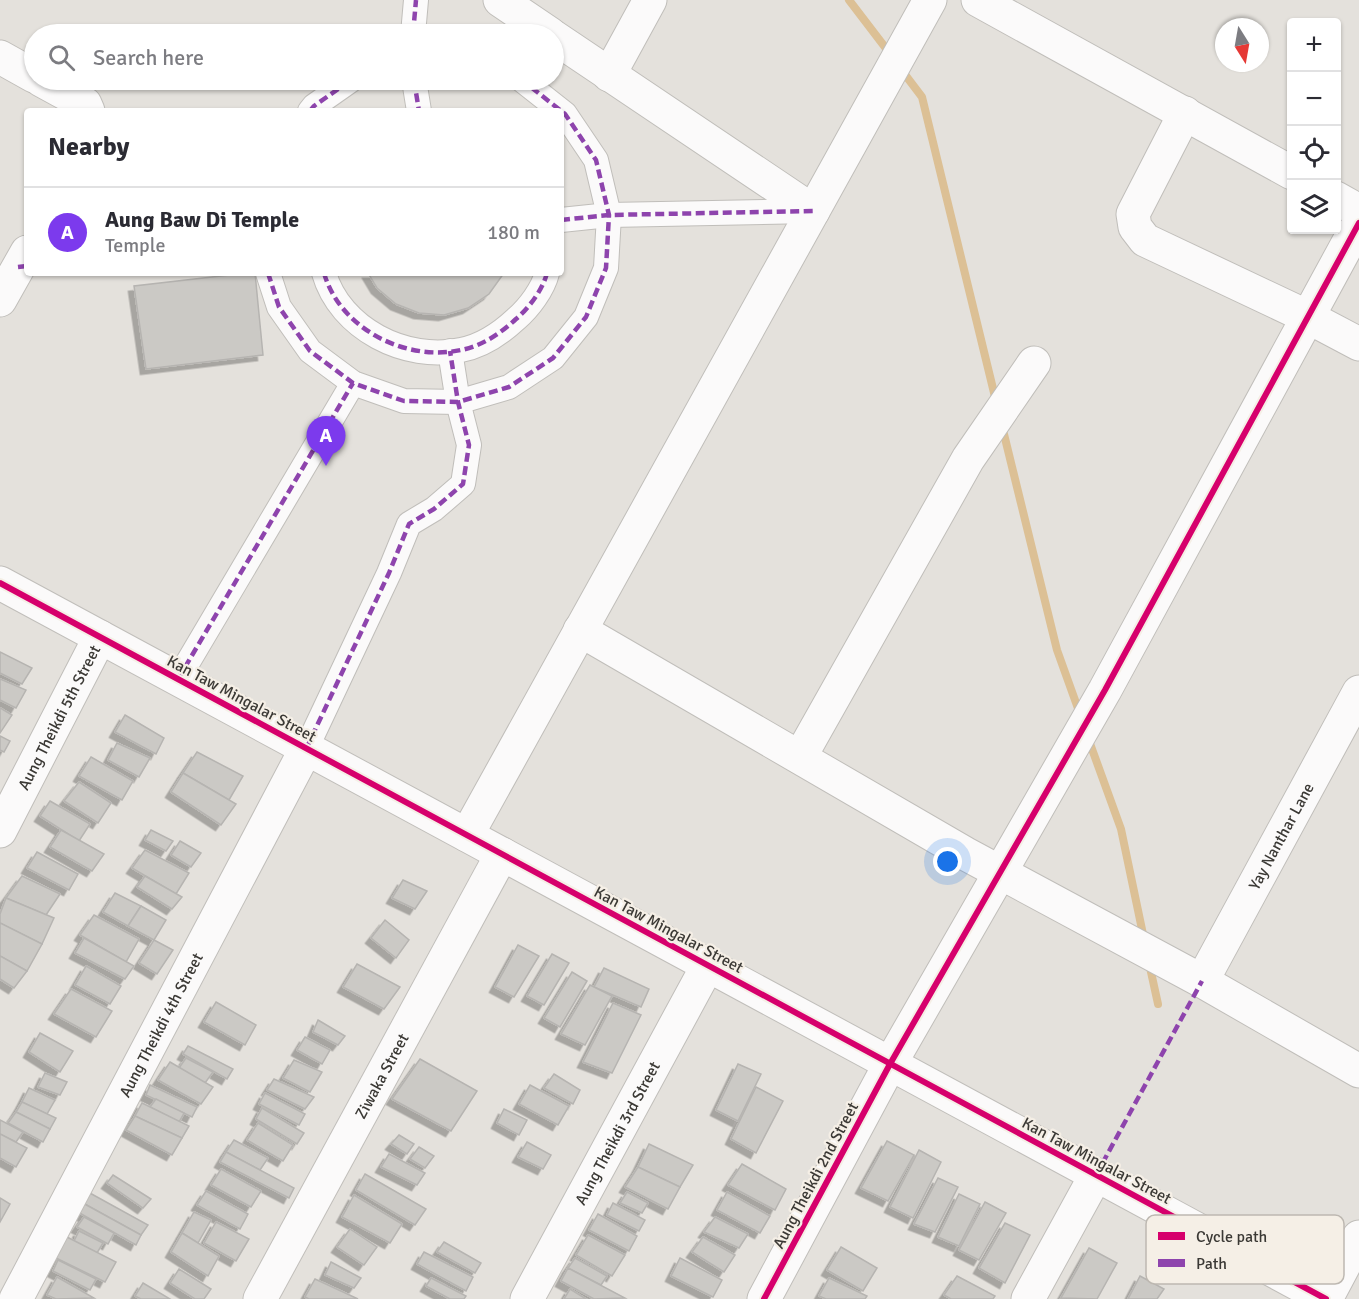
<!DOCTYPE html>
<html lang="en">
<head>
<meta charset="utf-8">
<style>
	:root { --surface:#fff; --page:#f7f7f7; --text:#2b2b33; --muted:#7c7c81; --line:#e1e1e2; --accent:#7c3aed }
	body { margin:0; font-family:Signika,sans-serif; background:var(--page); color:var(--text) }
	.controls { position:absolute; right:18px; top:18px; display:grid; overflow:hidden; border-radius:6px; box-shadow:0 2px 4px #0004 }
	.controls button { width:54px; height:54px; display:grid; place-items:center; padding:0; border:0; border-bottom:2px solid var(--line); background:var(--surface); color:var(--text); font:30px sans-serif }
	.compass { position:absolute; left:1215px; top:18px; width:54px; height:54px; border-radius:50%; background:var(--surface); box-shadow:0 2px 4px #0004; rotate:169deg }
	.you { position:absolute; left:948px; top:862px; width:21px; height:21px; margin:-15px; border:4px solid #fff; border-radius:50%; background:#1a73e8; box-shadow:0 0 0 9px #1a73e833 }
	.badge { display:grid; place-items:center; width:39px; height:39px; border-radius:50%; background:var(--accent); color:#fff; font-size:20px; font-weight:700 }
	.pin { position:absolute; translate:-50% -50px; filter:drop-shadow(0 2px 3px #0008) }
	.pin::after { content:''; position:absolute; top:32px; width:21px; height:18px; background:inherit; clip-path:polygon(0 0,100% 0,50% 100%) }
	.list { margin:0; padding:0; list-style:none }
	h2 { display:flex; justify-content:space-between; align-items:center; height:78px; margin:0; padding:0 24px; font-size:26px }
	h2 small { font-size:20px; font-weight:400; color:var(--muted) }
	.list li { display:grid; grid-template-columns:39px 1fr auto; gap:18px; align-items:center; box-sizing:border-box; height:90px; padding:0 24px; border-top:2px solid var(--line) }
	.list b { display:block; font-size:22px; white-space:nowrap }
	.list p { margin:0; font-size:20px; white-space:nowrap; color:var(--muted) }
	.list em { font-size:20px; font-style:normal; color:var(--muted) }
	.icon { flex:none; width:33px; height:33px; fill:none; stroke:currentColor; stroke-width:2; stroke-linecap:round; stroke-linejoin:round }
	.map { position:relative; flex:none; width:1359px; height:1299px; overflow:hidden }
	.search { position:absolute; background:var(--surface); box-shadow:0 2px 4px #0004; left:24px; top:24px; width:540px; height:66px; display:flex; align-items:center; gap:15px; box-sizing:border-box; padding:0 21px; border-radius:33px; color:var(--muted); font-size:22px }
	.panel { position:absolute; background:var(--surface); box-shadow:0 2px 4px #0004; left:24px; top:108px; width:540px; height:168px; border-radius:6px }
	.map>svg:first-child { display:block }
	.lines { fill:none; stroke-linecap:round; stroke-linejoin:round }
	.stream { stroke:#dcc095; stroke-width:8 }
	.building { fill:#cbc9c5; stroke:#b6b4b1; stroke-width:1.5; filter:url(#shadow) }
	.pedestrian-casing { stroke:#c0beba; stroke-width:26 }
	.minor-casing { stroke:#c0beba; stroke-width:35 }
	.secondary-casing { stroke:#c0beba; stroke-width:35 }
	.pedestrian { stroke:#fbfafa; stroke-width:24 }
	.minor { stroke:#fbfafa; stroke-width:33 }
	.secondary { stroke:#fbfafa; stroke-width:33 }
	.quiet { stroke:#8e44ad; stroke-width:4.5; stroke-dasharray:9 4.5; stroke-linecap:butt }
	.cycleway-casing { stroke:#f5efe6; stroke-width:10 }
	.cycleway { stroke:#d6006c; stroke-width:6 }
	.labels { text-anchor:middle; stroke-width:4.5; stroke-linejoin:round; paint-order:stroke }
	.street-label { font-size:16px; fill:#3b3935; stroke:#f5efe6 }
	.key { fill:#f5efe6; stroke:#bdb8b1; stroke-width:1.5 }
	.key-label { font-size:16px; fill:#3b3935 }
</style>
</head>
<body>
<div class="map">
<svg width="1359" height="1299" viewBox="0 0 1359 1299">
	<defs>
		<filter id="shadow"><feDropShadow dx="-5.5" dy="5.5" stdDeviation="0" flood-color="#0004"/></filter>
	</defs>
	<rect width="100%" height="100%" fill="#e4e1dc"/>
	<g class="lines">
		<g class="stream">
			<path d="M849,0L891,55"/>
			<path d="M900,68L922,97L996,401"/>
			<path d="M1002,426L1057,650L1080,714"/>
			<path d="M1088,738L1121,829L1144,939"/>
			<path d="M1149,963L1158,1004"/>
		</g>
	</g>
	<g class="building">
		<path d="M247,273H255L263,355L146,369L134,286Z"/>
		<path d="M368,273H504L489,294L468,308L444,315L419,313L396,304L377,288Z"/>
		<path d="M0,652L32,668L22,684L0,673Z"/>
		<path d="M0,679L26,690L16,708L0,700Z"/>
		<path d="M0,708L12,715L0,733Z"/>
		<path d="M125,715L164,738L156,754L115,732Z"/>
		<path d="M0,736L10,741L4,752L0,750Z"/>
		<path d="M117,743L150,758L139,777L108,760Z"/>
		<path d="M197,752L243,776L229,800L183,773Z"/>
		<path d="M91,757L133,781L122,800L79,776Z"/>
		<path d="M183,773L236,804L221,825L171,792Z"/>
		<path d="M79,782L111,803L98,823L64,801Z"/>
		<path d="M50,801L90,824L79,841L40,816Z"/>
		<path d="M61,830L104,854L92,871L50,847Z"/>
		<path d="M151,830L173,841L166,851L145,840Z"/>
		<path d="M180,841L201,853L191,867L171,855Z"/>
		<path d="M145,850L189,873L176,894L132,868Z"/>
		<path d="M37,852L78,874L69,890L27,868Z"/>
		<path d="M22,876L60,894L46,915L6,898Z"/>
		<path d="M145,876L182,897L172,909L137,887Z"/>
		<path d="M403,880L427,891L415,909L392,898Z"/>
		<path d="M115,893L141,906L128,926L103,912Z"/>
		<path d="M6,898L54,918L42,944L0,923V914Z"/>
		<path d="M141,906L166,920L154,940L128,926Z"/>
		<path d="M94,915L139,939L126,962L80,935Z"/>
		<path d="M385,920L409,940L396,958L371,938Z"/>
		<path d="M0,923L42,944L27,971L0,956Z"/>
		<path d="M84,938L134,966L125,979L75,953Z"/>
		<path d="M154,940L173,950L157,974L139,963Z"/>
		<path d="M518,945L539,956L514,997L495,987Z"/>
		<path d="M552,954L569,963L544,1005L527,996Z"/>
		<path d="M0,956L27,971L14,988L0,979Z"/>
		<path d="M357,964L400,987L384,1009L343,987Z"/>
		<path d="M86,966L121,986L110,1004L75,985Z"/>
		<path d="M604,968L649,989L641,1007L594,987Z"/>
		<path d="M572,972L587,981L560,1027L544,1018Z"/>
		<path d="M590,985L612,996L585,1045L561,1034Z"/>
		<path d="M71,989L112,1011L96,1037L54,1014Z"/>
		<path d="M216,1002L256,1025L245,1045L204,1022Z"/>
		<path d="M613,1003L641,1015L612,1073L583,1062Z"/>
		<path d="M318,1020L345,1036L338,1045L313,1032Z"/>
		<path d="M40,1033L73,1051L60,1072L29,1052Z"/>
		<path d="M305,1037L330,1050L322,1064L297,1050Z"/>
		<path d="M188,1046L233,1069L227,1079L183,1054Z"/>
		<path d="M186,1058L213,1072L205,1083L179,1068Z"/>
		<path d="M420,1059L477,1091L451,1131L392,1099Z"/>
		<path d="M294,1060L322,1072L310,1092L283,1078Z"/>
		<path d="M170,1062L213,1087L201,1104L158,1080Z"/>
		<path d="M738,1064L761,1074L738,1121L716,1110Z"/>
		<path d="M45,1073L67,1082L60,1095L38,1087Z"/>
		<path d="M554,1074L580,1090L573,1104L544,1088Z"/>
		<path d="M274,1079L314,1097L305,1109L267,1090Z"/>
		<path d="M150,1085L197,1107L192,1117L146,1095Z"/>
		<path d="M530,1085L569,1106L558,1125L519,1104Z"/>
		<path d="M756,1087L783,1101L756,1153L731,1139Z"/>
		<path d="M29,1088L55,1100L47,1114L22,1102Z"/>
		<path d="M265,1093L305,1114L299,1125L259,1104Z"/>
		<path d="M156,1099L184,1113L179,1122L150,1107Z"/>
		<path d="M22,1102L56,1118L50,1129L16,1112Z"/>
		<path d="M142,1103L189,1126L182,1138L135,1116Z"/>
		<path d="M262,1108L304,1133L297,1144L256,1119Z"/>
		<path d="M504,1109L527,1120L519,1135L497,1123Z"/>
		<path d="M16,1112L50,1129L43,1142L8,1123Z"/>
		<path d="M135,1116L182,1138L172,1155L126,1130Z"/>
		<path d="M0,1120L23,1132L16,1142L0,1134Z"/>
		<path d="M258,1123L293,1145L283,1161L247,1140Z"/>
		<path d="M0,1134L27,1148L16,1167L0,1158Z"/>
		<path d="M399,1135L414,1144L407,1154L391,1144Z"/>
		<path d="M234,1140L268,1158L260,1170L226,1152Z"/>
		<path d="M887,1141L914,1155L888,1201L861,1188Z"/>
		<path d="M527,1142L551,1155L543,1169L518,1157Z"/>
		<path d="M649,1144L693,1165L680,1187L638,1167Z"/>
		<path d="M419,1147L434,1156L425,1168L410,1159Z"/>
		<path d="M919,1150L941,1162L913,1218L890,1207Z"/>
		<path d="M226,1152L294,1188L289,1198L220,1162Z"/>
		<path d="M389,1154L425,1173L417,1185L381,1167Z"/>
		<path d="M742,1164L786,1189L775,1210L728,1185Z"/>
		<path d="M638,1167L680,1187L668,1209L625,1187Z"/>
		<path d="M221,1169L261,1191L251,1207L211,1185Z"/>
		<path d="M365,1174L426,1209L415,1225L356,1190Z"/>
		<path d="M113,1175L151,1199L143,1208L107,1183Z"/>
		<path d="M938,1178L958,1187L935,1232L914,1224Z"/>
		<path d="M206,1191L248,1214L240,1229L197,1205Z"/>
		<path d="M88,1192L148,1225L141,1235L81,1202Z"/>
		<path d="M627,1192L648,1203L642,1213L620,1203Z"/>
		<path d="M727,1192L770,1216L760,1233L717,1210Z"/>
		<path d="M959,1194L980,1204L959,1246L938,1237Z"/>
		<path d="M354,1195L402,1224L390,1243L342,1217Z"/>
		<path d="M0,1198L10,1204L0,1222Z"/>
		<path d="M81,1202L141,1235L136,1245L76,1211Z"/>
		<path d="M985,1202L1006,1213L979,1260L959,1250Z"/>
		<path d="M613,1203L645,1220L639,1231L607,1215Z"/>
		<path d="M194,1212L211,1220L198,1243L182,1233Z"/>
		<path d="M598,1214L637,1236L629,1251L589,1230Z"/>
		<path d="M84,1217L114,1233L108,1244L77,1227Z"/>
		<path d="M715,1217L748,1234L739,1248L704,1232Z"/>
		<path d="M216,1222L249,1239L236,1261L204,1243Z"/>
		<path d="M1005,1223L1030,1235L1005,1283L979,1268Z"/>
		<path d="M350,1229L377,1247L364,1265L337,1247Z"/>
		<path d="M79,1231L103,1243L97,1253L74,1241Z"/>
		<path d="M182,1233L219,1256L208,1276L171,1252Z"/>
		<path d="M588,1235L625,1255L612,1276L576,1255Z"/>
		<path d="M65,1236L116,1262L105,1282L52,1256Z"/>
		<path d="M703,1237L735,1255L724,1272L692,1252Z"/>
		<path d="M444,1242L481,1263L475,1273L437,1252Z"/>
		<path d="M841,1247L877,1268L863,1291L827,1270Z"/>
		<path d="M1089,1248L1117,1263L1097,1299L1061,1298Z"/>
		<path d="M424,1252L473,1277L466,1291L417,1264Z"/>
		<path d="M575,1258L607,1276L601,1285L568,1268Z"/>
		<path d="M680,1258L722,1280L713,1297L671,1276Z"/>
		<path d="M58,1260L96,1279L90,1290L53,1271Z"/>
		<path d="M331,1262L361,1278L354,1288L325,1275Z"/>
		<path d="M568,1268L625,1298L594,1299L561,1281Z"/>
		<path d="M179,1269L211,1289L204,1299H195L170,1283Z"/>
		<path d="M957,1276L995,1296L993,1299H951L944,1295Z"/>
		<path d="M1140,1276L1164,1289L1157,1299H1128Z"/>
		<path d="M57,1277L94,1298L56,1299L47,1295Z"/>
		<path d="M431,1278L466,1296L464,1299H450L426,1286Z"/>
		<path d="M829,1278L867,1296L865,1299H826L819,1296Z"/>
		<path d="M315,1279L358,1299H309L305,1297Z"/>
		<path d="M143,1283L170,1299H141L135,1296Z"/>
		<path d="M570,1289L586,1299H564Z"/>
	</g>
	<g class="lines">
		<defs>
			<g id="pedestrian">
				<path d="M413,34L416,0"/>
				<path d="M414,80L419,111"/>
				<path d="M310,111L314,106L351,80"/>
				<path d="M561,220L609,215L813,211"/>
				<path d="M268,273L279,307L310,351L353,383L404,401L458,402L509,387L553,358L586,317L606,268L609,215L596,160L565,114L522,80"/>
				<path d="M324,273C340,329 406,362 461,350C482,346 501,333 516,319C529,308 543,289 547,273"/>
				<path d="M178,679L353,383"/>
				<path d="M306,749L389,573L409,524L434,509L463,484L469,445L458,402L450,351"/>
			</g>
			<g id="minor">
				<path d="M500,0L550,34"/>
				<path d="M978,0L1292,173"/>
				<path d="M554,37L813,211"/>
				<path d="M0,57L34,76"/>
				<path d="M609,75L650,0"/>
				<path d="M41,80L85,104L88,111"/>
				<path d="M1185,113L1133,214L1135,227L1145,240L1308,317L1359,344"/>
				<path d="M1336,198L1359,211"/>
				<path d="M0,300L27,252"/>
				<path d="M0,583L1326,1299"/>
				<path d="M580,630L966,854L1202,981L1359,1071"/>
				<path d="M800,757L968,459L1034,363"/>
				<path id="s1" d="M0,831L100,637"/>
				<path d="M467,835L930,0"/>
				<path id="s2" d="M1202,981L1359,692"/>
				<path id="s3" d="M16,1299L306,749"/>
				<path id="s4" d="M260,1299L502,854"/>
				<path id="s5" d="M527,1299L708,965"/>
				<path d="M764,1299L890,1064L1105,690L1359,223"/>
				<path d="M1028,1299L1096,1175"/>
			</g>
			<path id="secondary" d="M1326,1299L1359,1237"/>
		</defs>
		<use href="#pedestrian" class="pedestrian-casing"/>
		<use href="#minor" class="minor-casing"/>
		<use href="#secondary" class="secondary-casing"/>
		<use href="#pedestrian" class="pedestrian"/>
		<use href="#minor" class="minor"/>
		<use href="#secondary" class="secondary"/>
		<g class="quiet">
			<path d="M413,34L416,0"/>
			<path d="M414,80L419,111"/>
			<path d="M310,111L314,106L351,80"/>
			<path d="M561,220L609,215L813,211"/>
			<path d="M18,267L27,266"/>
			<path d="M268,273L279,307L310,351L353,383L404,401L458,402L509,387L553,358L586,317L606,268L609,215L596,160L565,114L522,80"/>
			<path d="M324,273C340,329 406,362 461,350C482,346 501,333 516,319C529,308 543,289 547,273"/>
			<path d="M178,679L353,383"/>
			<path d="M306,749L389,573L409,524L434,509L463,484L469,445L458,402L450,351"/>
			<path d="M1096,1175L1202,981"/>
		</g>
		<defs>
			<g id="cycleway">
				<path d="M0,583L1326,1299"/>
				<path d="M764,1299L890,1064L1105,690L1359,223"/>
			</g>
		</defs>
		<use href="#cycleway" class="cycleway-casing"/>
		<use href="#cycleway" class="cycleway"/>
	</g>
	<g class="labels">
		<g class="street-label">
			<text transform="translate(242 698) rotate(28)" y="6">Kan Taw Mingalar Street</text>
			<text dy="6" stroke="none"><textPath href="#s1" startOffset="128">Aung Theikdi 5th Street</textPath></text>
			<text dy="6" stroke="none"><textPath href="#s2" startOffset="165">Yay Nanthar Lane</textPath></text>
			<text transform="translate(669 929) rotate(28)" y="6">Kan Taw Mingalar Street</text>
			<text dy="6" stroke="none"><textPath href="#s3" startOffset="310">Aung Theikdi 4th Street</textPath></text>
			<text dy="6" stroke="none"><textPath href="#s4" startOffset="254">Ziwaka Street</textPath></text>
			<text dy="6" stroke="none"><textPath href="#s5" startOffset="189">Aung Theikdi 3rd Street</textPath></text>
			<text transform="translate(1097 1160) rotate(28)" y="6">Kan Taw Mingalar Street</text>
			<text transform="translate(815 1175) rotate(-62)" y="6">Aung Theikdi 2nd Street</text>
		</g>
	</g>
	<rect x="1146" y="1215" width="198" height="69" rx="9" class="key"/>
	<rect x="1158" y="1232" width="27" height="8" fill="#d6006c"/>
	<rect x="1158" y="1259" width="27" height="8" fill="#8e44ad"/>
	<g class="key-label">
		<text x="1196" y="1242">Cycle path</text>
		<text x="1196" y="1269">Path</text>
	</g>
</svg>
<div class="controls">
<button>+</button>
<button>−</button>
<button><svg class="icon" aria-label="locate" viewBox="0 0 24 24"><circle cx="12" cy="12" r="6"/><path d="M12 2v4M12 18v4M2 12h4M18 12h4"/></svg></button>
<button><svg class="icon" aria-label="layers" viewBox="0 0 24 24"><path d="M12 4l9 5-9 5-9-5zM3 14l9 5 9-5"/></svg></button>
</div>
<svg class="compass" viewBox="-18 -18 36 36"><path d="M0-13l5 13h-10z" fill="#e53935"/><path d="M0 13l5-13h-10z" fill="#7c7c81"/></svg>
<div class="you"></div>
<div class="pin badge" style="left:326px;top:466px">A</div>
<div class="search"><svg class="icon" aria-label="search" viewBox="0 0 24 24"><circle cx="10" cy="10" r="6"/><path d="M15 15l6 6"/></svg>Search here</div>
<section class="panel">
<h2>Nearby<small></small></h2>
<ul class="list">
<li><span class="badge">A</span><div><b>Aung Baw Di Temple</b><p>Temple</p></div><em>180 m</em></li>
</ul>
</section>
</div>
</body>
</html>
